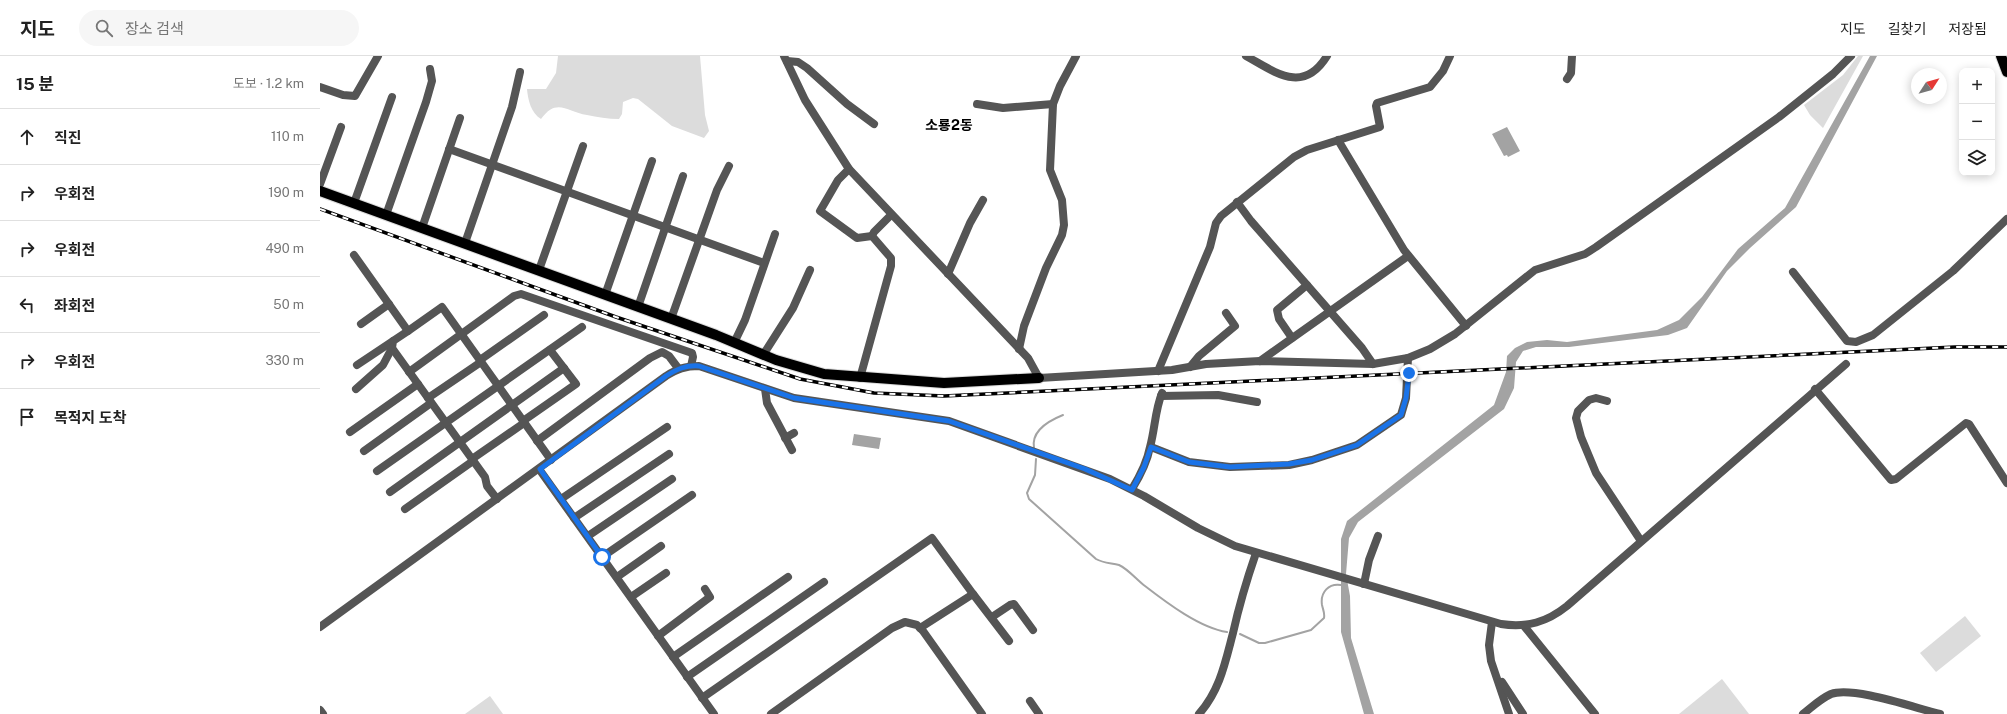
<!DOCTYPE html>
<html lang="ko">
<head>
<meta charset="utf-8">
<style>
	:root { --surface:#fff; --page:#f6f6f6; --text:#222; --muted:#767676; --line:#e0e0e0 }
	body { margin:0; font-family:"Public Sans","Noto Sans KR",sans-serif; background:var(--page); color:var(--text) }
	.controls { position:absolute; right:12px; top:12px; display:grid; overflow:hidden; border-radius:8px; box-shadow:0 2px 10px #0003 }
	.controls button { width:36px; height:36px; display:grid; place-items:center; padding:0; border:0; border-bottom:1px solid var(--line); background:var(--surface); color:var(--text); font:20px sans-serif }
	.compass { position:absolute; left:1591px; top:12px; width:36px; height:36px; border-radius:50%; background:var(--surface); box-shadow:0 2px 10px #0003; rotate:54deg }
	.stop { position:absolute; width:12px; height:12px; margin:-9px; border:3px solid #1a73e8; border-radius:50%; background:#fff }
	.stop.end { background:#1a73e8; border-color:#fff; box-shadow:0 1px 4px #0008 }
	.list { margin:0; padding:0; list-style:none }
	h2 { display:flex; justify-content:space-between; align-items:center; height:52px; margin:0; padding:0 16px; font-size:17px }
	h2 small { font-size:13px; font-weight:400; color:var(--muted) }
	.list li { display:grid; grid-template-columns:26px 1fr auto; gap:12px; align-items:center; box-sizing:border-box; height:56px; padding:0 16px; border-top:1px solid var(--line) }
	.list b { display:block; font-size:15px; white-space:nowrap }
	.list em { font-size:13px; font-style:normal; color:var(--muted) }
	.icon { flex:none; width:22px; height:22px; fill:none; stroke:currentColor; stroke-width:2; stroke-linecap:round; stroke-linejoin:round }
	.map { position:relative; flex:none; width:1687px; height:658px; overflow:hidden }
	header { display:flex; align-items:center; gap:24px; box-sizing:border-box; height:56px; padding:0 20px; background:var(--surface); border-bottom:1px solid var(--line) }
	header strong { font-size:19px }
	nav { display:flex; gap:22px; margin-inline-start:auto; font-size:14px }
	.search { width:280px; height:36px; background:var(--page); display:flex; align-items:center; gap:10px; box-sizing:border-box; padding:0 14px; border-radius:22px; color:var(--muted); font-size:15px }
	main { display:flex }
	aside { flex:1; background:var(--surface) }
	.map>svg:first-child { display:block }
	.green { fill:#dcdcdc }
	.water { fill:#a3a3a3 }
	.lines { fill:none; stroke-linecap:round; stroke-linejoin:round }
	.stream { stroke:#a3a3a3; stroke-width:2 }
	.major-casing { stroke:#dbdbdb; stroke-width:12 }
	.minor { stroke:#555; stroke-width:8 }
	.major { stroke:#000; stroke-width:10 }
	.rail-casing { stroke:#000; stroke-width:3.5 }
	.rail { stroke:#fff; stroke-width:2; stroke-dasharray:6; stroke-linecap:butt }
	.route { stroke:#1a73e8; stroke-width:5 }
	.labels { text-anchor:middle; stroke-width:3; stroke-linejoin:round; paint-order:stroke }
	.quarter-label { font-size:14px; font-weight:bold; fill:#000; stroke:#fff }
</style>
</head>
<body>
<header>
<strong>지도</strong>
<div class="search"><svg class="icon" aria-label="search" viewBox="0 0 24 24"><circle cx="10" cy="10" r="6"/><path d="M15 15l6 6"/></svg>장소 검색</div>
<nav><a>지도</a><a>길찾기</a><a>저장됨</a></nav>
</header>
<main>
<aside>
<h2>15 분<small>도보 · 1.2 km</small></h2>
<ul class="list">
<li><svg class="icon" aria-label="ahead" viewBox="0 0 24 24"><path d="M12 20V5M6 11l6-6 6 6"/></svg><div><b>직진</b></div><em>110 m</em></li>
<li><svg class="icon" aria-label="right" viewBox="0 0 24 24"><path d="M7 20v-9h11M14 6l5 5-5 5"/></svg><div><b>우회전</b></div><em>190 m</em></li>
<li><svg class="icon" aria-label="right" viewBox="0 0 24 24"><path d="M7 20v-9h11M14 6l5 5-5 5"/></svg><div><b>우회전</b></div><em>490 m</em></li>
<li><svg class="icon" aria-label="left" viewBox="0 0 24 24"><path d="M17 20v-9H6M10 6l-5 5 5 5"/></svg><div><b>좌회전</b></div><em>50 m</em></li>
<li><svg class="icon" aria-label="right" viewBox="0 0 24 24"><path d="M7 20v-9h11M14 6l5 5-5 5"/></svg><div><b>우회전</b></div><em>330 m</em></li>
<li><svg class="icon" aria-label="arrive" viewBox="0 0 24 24"><path d="M6 21V4h12l-3 4 3 4H6"/></svg><div><b>목적지 도착</b></div></li>
</ul>
</aside>
<div class="map">
<svg width="1687" height="658" viewBox="0 0 1687 658">
	<rect width="100%" height="100%" fill="#fff"/>
	<g class="green">
		<path d="M238,0H380L385,59L389,75L384,82L352,70L318,43L313,42L303,46L302,58L299,63C288,63 277,61 267,59C247,56 237,41 221,63C211,57 208,44 207,33H226L236,17Z"/>
		<path d="M1538,0H1543L1503,72L1490,59L1484,49L1523,19Z"/>
		<path d="M1645,560L1661,580L1616,616L1600,597Z"/>
		<path d="M1402,623L1429,658H1359Z"/>
		<path d="M170,640L183,658H145Z"/>
	</g>
	<g class="water">
		<path d="M1550,0H1557L1476,151L1430,192L1407,215L1367,272L1348,279L1249,291H1216L1203,295L1196,306L1194,332L1184,353L1038,466L1029,482L1026,518L1030,540L1031,582L1054,658H1044L1021,576V483L1027,465L1174,349L1186,316L1187,300L1195,292L1207,286L1227,284L1247,286L1337,274L1359,264L1382,241L1418,193L1465,152Z"/>
		<path d="M1187,71L1200,95L1188,101L1187,99L1184,100L1172,78Z"/>
		<path d="M534,378L561,382L559,393L532,389Z"/>
	</g>
	<g class="lines">
		<g class="stream">
			<path d="M714,392C711,375 728,365 743,359"/>
			<path d="M716,403L715,419L707,437L709,443L776,503C783,507 791,507 799,509C808,513 817,524 825,530C847,547 880,572 907,576"/>
			<path d="M920,578L939,587H945L991,574L1004,562C1005,557 1003,554 1002,549C1000,536 1009,527 1021,529"/>
		</g>
		<defs>
			<g id="major">
				<path d="M1681,0L1687,16"/>
				<path d="M0,135L396,279L456,304L504,318L624,327L719,322"/>
			</g>
		</defs>
		<use href="#major" class="major-casing"/>
		<g class="minor">
			<path d="M464,0L485,44L529,113L708,302L719,322L852,314L886,308L940,305L1053,308L1088,302L1110,293L1135,278L1215,214L1265,198L1276,191L1459,61L1513,18L1531,0"/>
			<path d="M926,0C955,16 983,39 1007,0"/>
			<path d="M467,5L478,6L487,12L527,48L554,68"/>
			<path d="M1247,23L1251,17L1252,0"/>
			<path d="M0,31L23,39L35,40L58,0"/>
			<path d="M657,48L683,52L733,48"/>
			<path d="M1018,84L1084,194L1146,270"/>
			<path d="M129,93L444,207"/>
			<path d="M529,113L518,124L500,155L537,182L552,180"/>
			<path d="M0,128L21,71"/>
			<path d="M917,146L931,165L1042,292L1053,308"/>
			<path d="M34,147L72,41"/>
			<path d="M66,159L106,46L112,25L110,13"/>
			<path d="M102,172L140,62"/>
			<path d="M145,187L192,51L200,16"/>
			<path d="M34,199L88,275L122,251L231,404"/>
			<path d="M219,214L263,90"/>
			<path d="M1473,216L1527,285L1536,286L1553,279L1633,215L1687,163"/>
			<path d="M628,218L650,167L663,144"/>
			<path d="M285,239L332,105"/>
			<path d="M318,251L363,120"/>
			<path d="M351,263L397,134L409,110"/>
			<path d="M41,268L69,248"/>
			<path d="M88,275L73,285L72,292L165,421L167,430L177,443"/>
			<path d="M972,282L959,263L957,254L987,229"/>
			<path d="M414,287L425,264L455,178"/>
			<path d="M699,293L704,270L726,212L742,179L744,169L742,144L730,114L733,48L740,30L756,0"/>
			<path d="M443,299L473,252L490,214"/>
			<path d="M160,304L224,259"/>
			<path d="M940,305L1088,200"/>
			<path d="M37,309L73,285"/>
			<path d="M870,311L879,300L915,270L906,257"/>
			<path d="M838,315L890,191L896,167L901,160L974,101L987,94L1060,71L1056,50L1057,47L1110,31L1123,15L1130,0"/>
			<path d="M89,316L194,240L201,238L372,297L373,301L371,310"/>
			<path d="M540,322L571,210V202L552,180L554,176L571,159"/>
			<path d="M36,333L63,309L72,292"/>
			<path d="M445,333L447,347L472,394"/>
			<path d="M1495,333L1571,424L1576,423L1646,367L1649,368L1687,427"/>
			<path d="M841,340L898,339L937,346"/>
			<path d="M108,342L161,306"/>
			<path d="M1287,345L1276,342L1269,344L1258,355L1256,362L1261,381L1276,417L1321,485"/>
			<path d="M203,365L256,328L230,294"/>
			<path d="M30,376L98,328"/>
			<path d="M465,382L474,377"/>
			<path d="M217,385L330,302L342,296L349,300L358,312"/>
			<path d="M831,391L869,406L910,411L969,409L992,404L1037,389L1081,359L1086,342L1088,302"/>
			<path d="M44,395L111,347"/>
			<path d="M152,403L204,367"/>
			<path d="M219,413L394,658"/>
			<path d="M57,415L262,271"/>
			<path d="M812,433C820,420 827,407 830,391C835,373 835,354 842,337"/>
			<path d="M70,436L244,312"/>
			<path d="M241,443L347,371"/>
			<path d="M85,453L153,405"/>
			<path d="M254,462L349,398"/>
			<path d="M268,480L352,423"/>
			<path d="M282,501L372,439"/>
			<path d="M297,521L341,490"/>
			<path d="M1044,528L1049,504L1058,480"/>
			<path d="M311,541L346,517"/>
			<path d="M672,561L690,549L694,548L713,574"/>
			<path d="M1172,566L1169,589L1171,605L1189,658"/>
			<path d="M1204,570L1275,658"/>
			<path d="M0,571L346,320C357,313 365,310 379,310L474,342L629,365L790,423L824,440L878,472L915,490L1181,568C1207,572 1227,566 1247,550L1526,308"/>
			<path d="M600,572L653,538L689,585"/>
			<path d="M338,580L390,541L385,533"/>
			<path d="M353,601L468,521"/>
			<path d="M367,621L504,526"/>
			<path d="M1182,626L1203,658"/>
			<path d="M382,642L612,482L653,538"/>
			<path d="M710,645L719,658"/>
			<path d="M0,654L3,658"/>
			<path d="M451,658L572,572L585,566L597,569L603,575L662,658"/>
			<path d="M879,658C900,634 905,607 913,577C919,550 927,523 936,497"/>
			<path d="M1483,658C1492,651 1500,643 1511,638C1533,630 1595,652 1620,658"/>
		</g>
		<use href="#major" class="major"/>
		<defs>
			<path id="rail" d="M0,153L296,261L480,323L554,337L624,340L1635,291H1687"/>
		</defs>
		<use href="#rail" class="rail-casing"/>
		<use href="#rail" class="rail"/>
	</g>
	<g class="lines">
		<path class="route" d="M282,501L220,413L346,320C357,313 366,309 379,310L474,342L629,365L765,413L812,434L824,411L831,391L869,406L910,411L969,408L992,404L1037,389L1081,359L1086,342L1089,317"/>
	</g>
	<g class="labels">
		<g class="quarter-label">
			<text x="629" y="74">소룡2동</text>
		</g>
	</g>
</svg>
<div class="controls">
<button>+</button>
<button>−</button>
<button><svg class="icon" aria-label="layers" viewBox="0 0 24 24"><path d="M12 4l9 5-9 5-9-5zM3 14l9 5 9-5"/></svg></button>
</div>
<svg class="compass" viewBox="-18 -18 36 36"><path d="M0-13l5 13h-10z" fill="#e53935"/><path d="M0 13l5-13h-10z" fill="#767676"/></svg>
<div class="stop" style="left:282px;top:501px"></div>
<div class="stop end" style="left:1089px;top:317px"></div>
</div>
</main>
</body>
</html>
